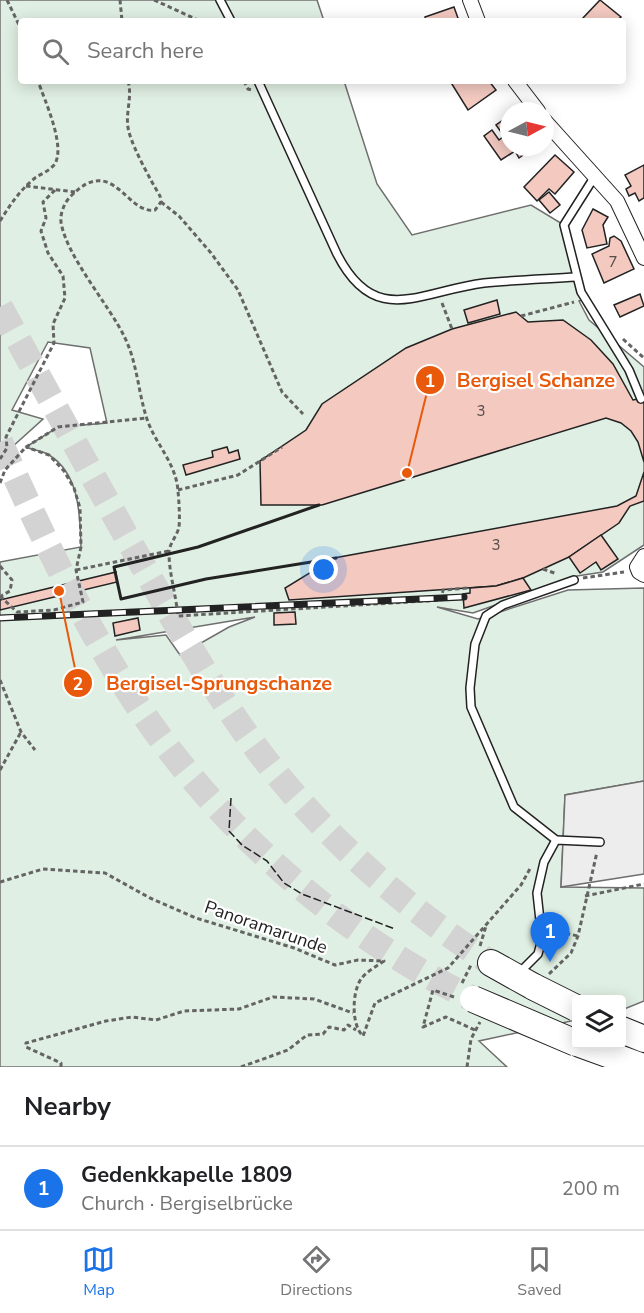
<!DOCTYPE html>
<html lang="en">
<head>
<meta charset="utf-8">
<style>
	:root { --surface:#fff; --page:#f6f6f6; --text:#202124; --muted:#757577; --line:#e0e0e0; --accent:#1a73e8 }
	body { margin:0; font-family:"Nunito Sans",sans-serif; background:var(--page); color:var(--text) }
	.controls { position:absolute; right:18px; bottom:18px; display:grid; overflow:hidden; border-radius:6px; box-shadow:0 3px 15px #0003 }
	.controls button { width:54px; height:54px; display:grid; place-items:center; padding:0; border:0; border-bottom:2px solid var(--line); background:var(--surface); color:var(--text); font:30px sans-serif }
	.compass { position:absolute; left:500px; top:102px; width:54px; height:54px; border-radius:50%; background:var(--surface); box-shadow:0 3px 15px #0003; rotate:83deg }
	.you { position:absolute; left:324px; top:570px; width:21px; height:21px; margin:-15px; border:4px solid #fff; border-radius:50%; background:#1a73e8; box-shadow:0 0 0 9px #1a73e833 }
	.badge { display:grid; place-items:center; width:39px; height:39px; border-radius:50%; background:var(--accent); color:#fff; font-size:20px; font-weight:700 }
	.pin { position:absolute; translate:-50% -50px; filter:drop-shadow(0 2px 3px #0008) }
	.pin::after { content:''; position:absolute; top:32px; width:21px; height:18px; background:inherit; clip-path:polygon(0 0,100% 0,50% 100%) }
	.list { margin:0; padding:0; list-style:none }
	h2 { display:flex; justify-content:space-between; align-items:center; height:78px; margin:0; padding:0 24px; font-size:26px }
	h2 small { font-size:20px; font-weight:400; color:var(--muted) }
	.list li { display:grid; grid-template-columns:39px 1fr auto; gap:18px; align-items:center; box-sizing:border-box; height:84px; padding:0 24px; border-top:2px solid var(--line) }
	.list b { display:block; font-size:22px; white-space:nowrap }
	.list p { margin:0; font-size:20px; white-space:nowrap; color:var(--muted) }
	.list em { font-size:20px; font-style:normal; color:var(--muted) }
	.icon { flex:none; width:33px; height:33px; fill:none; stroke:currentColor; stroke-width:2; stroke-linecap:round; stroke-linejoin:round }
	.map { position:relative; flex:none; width:644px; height:1067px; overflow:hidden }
	.search { position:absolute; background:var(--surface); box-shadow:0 3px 15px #0003; left:18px; right:18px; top:18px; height:66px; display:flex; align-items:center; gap:15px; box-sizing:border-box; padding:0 21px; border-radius:6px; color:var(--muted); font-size:22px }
	.sheet { height:162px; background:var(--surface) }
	nav { display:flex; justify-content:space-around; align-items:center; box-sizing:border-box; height:84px; border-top:2px solid var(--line); background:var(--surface); font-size:16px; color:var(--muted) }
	nav a { display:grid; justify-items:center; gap:3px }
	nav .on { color:var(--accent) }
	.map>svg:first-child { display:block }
	.green { fill:#e0efe3; stroke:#6f6f6f; stroke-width:1.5; fill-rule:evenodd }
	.parking { fill:#ededed; stroke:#6f6f6f; stroke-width:1.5 }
	.building { fill:#f3c9c0; stroke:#222; stroke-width:1.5 }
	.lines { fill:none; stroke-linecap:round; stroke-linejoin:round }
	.highway-tunnel { stroke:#d3d3d3; stroke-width:26; stroke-dasharray:26 13; stroke-linecap:butt }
	.lane-casing { stroke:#222; stroke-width:10 }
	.street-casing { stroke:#222; stroke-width:16 }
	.highway-casing { stroke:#222; stroke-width:28 }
	.path { stroke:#646464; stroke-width:3; stroke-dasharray:4.5 3; stroke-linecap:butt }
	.lane { stroke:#fff; stroke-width:7 }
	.street { stroke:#fff; stroke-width:14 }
	.highway { stroke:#fff; stroke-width:26 }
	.rail-casing { stroke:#222; stroke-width:7 }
	.rail { stroke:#fff; stroke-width:4.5; stroke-dasharray:14; stroke-linecap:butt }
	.highway-bridge-casing { stroke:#222; stroke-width:28; stroke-linecap:butt }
	.highway-bridge { stroke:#fff; stroke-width:26 }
	.fence { stroke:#222; stroke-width:1.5; stroke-dasharray:8 3; stroke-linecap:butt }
	.wall { stroke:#222; stroke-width:3 }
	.labels { text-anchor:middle; stroke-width:4.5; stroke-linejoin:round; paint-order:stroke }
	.number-label { font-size:15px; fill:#564c4a }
	.street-label { font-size:18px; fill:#222; stroke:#fff }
	.leader { fill:none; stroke:#e8590c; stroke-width:2 }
	.callout-dot { fill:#e8590c; stroke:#fff; stroke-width:2 }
	.mark-label { font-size:18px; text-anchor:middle; font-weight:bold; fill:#fff }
	.callout-label { font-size:20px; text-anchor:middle; font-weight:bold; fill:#e8590c; stroke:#fff; stroke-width:4.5; stroke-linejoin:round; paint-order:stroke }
</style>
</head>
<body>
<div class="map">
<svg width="644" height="1067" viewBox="0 0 644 1067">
	<rect width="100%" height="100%" fill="#fff"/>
	<path class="green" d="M0,0H317L324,21H21V81H344L377,184L412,235L531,205L564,225L585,299L579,301L589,320L644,367V545L603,572L577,576L473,613L437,607L478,619L568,590L644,588V781L565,795L561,887L644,888V1001L622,1010V1000H576V1020L479,1041L507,1067H0V562L81,547C80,516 80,474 49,455C43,451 33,450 26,447L58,427L107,423L90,348L48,342L12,410L43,419L11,448L0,465ZM255,617L229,627L180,655L166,635L116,640Z"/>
	<path class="parking" d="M644,781V874L561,887L565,795Z"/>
	<g class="building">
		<path d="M600,0L621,17L616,21H587L583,18Z"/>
		<path d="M454,7L459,21H426L425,17Z"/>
		<path d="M450,81H489L496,90L468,110Z"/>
		<path d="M509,116V147H534L519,158L515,151L501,160L484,136L492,130L499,140L504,136L496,125Z"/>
		<path d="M555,155L574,172L555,194L549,189L537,201L524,187Z"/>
		<path d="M644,165V198L639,201L635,193L629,196L626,189L631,186L625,175Z"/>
		<path d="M549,192L560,205L550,213L539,200Z"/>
		<path d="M593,209L608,217L603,225L607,244L587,248L582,230Z"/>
		<path d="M614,236L621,241L634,269L604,283L592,254L609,246L610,238Z"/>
		<path d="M640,294L644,306L620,317L614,305Z"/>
		<path d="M497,300L500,314L468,323L464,310Z"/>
		<path d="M516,312L528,322L563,320L591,340L613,364L633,400L644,398V462L638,442L631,431L621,423L606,418L322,505H261L260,461L306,430L322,404L406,348L452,329Z"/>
		<path d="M227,447L229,453L238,450L240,459L186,475L183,465L213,457L212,451Z"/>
		<path d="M644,472V501L630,506L619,523L569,557L523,578L496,586L289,600L285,588L334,558L617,506L636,496Z"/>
		<path d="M601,535L618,559L601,570L596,562L580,573L569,557Z"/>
		<path d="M116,572L117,582L0,610V600Z"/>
		<path d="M523,578L531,590L464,608L463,594L470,593V588L496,586Z"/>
		<path d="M295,612L296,624L274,625V613Z"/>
		<path d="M138,618L140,630L115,636L113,623Z"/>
	</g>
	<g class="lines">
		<g class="highway-tunnel">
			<path d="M0,307C46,390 91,474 138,557C177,626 215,694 263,757C326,838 404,907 491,963"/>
			<path d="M0,442C40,532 82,621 136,703C218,827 338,934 473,999"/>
		</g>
		<defs>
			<g id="lane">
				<path d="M220,0L231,21"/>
				<path d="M258,81L337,254C375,329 420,291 484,283C514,280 545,279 576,277"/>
				<path d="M595,176L564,225L581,292L629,370L641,399"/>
				<path d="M556,840L514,807L471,707L470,688L475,644L486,616L503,605L574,580"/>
				<path d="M519,973L538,954L542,939L537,893L544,862L556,840L600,842"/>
			</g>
			<g id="street">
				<path d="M470,0L478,21"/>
				<path d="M515,81L538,111"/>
				<path d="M545,121L617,201L644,258"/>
				<path d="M644,556L637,567L639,572L644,575"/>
			</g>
			<g id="highway">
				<path d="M491,963L534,987"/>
				<path d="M622,1030L644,1039"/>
				<path d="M580,1044L643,1067"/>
			</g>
		</defs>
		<use href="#lane" class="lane-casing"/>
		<use href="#street" class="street-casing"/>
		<use href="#highway" class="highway-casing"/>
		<g class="path">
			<path d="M7,0L21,29"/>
			<path d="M120,0L122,21"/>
			<path d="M154,0L200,21"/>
			<path d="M128,81C133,98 124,115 129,132C133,148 151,181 160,196L161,202L155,210C126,215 113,152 70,197C64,203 60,214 61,222C66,256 110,306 125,338C137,363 138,390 146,416C154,443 176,462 178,491C179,502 180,517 179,527C177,536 169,544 169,553C169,573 176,595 178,616L441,600L443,590L468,588"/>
			<path d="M244,81L248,89L252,90"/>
			<path d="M26,186L75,192"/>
			<path d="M161,202L179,216L211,253L238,290L282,392L303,414"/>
			<path d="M0,221C10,205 20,190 35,178C41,174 49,171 54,165C67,148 44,99 38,81"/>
			<path d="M442,303L452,329"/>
			<path d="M521,316L574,302"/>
			<path d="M623,339L644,358"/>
			<path d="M0,459L7,448L6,437L54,343L53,324L65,298L63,276L48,253L41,231L46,218L43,202L56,189"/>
			<path d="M0,483L5,470L26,447L58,427L147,418"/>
			<path d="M178,490L238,475L282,447"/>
			<path d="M0,566L12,580L10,591L1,596"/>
			<path d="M543,569L557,574"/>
			<path d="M76,570L169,551"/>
			<path d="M583,578L624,572"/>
			<path d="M0,596L17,612L54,610L83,602L76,570L81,547L80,508L74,488L64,471L49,455L26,447"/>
			<path d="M0,680L21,732L35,750"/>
			<path d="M0,770L21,732"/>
			<path d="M0,882L43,869L105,873L150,898L196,918L294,948L335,965L358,960L384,961C377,966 366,972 361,979C352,992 351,1025 363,1036L375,1003L448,968L521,885L531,867"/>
			<path d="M585,896L644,884"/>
			<path d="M551,930L578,936"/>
			<path d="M480,946L486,926"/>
			<path d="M549,974L571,953L578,936L597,852"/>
			<path d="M462,983L471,965"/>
			<path d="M454,997L433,990L423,1027L446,1017L475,1030"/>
			<path d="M61,1067V1063L26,1047V1043L106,1021L132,1017L156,1020L184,1011L239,1009L273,997L314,999L353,1013"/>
			<path d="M241,1067L288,1050L307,1035L323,1034L329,1027L344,1030L348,1025L356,1030"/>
			<path d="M467,1067L471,1039L480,1022"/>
		</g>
		<use href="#lane" class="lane"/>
		<use href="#street" class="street"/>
		<use href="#highway" class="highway"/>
		<defs>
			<path id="rail" d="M0,618L464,597"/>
		</defs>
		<use href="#rail" class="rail-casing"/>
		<use href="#rail" class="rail"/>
		<defs>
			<g id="highway-bridge">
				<path d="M534,987L576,1008"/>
				<path d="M473,999L576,1043"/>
			</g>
		</defs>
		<use href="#highway-bridge" class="highway-bridge-casing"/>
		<use href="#highway-bridge" class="highway-bridge"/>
		<path class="fence" d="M231,798L229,831L242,845L267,861L284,883L302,894L395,929"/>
		<path class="wall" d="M319,505L198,547L114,567L121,599L206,579L336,558"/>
	</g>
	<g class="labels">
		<g class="number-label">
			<text x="613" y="267">7</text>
			<text x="481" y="416">3</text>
			<text x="496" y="550">3</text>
		</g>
		<g class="street-label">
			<text transform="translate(266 927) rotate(19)" y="6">Panoramarunde</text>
		</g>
	</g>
	<path class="leader" d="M407 473L430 380M59 591L78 683"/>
	<g class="callout-dot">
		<circle cx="407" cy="473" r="6"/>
		<circle cx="59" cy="591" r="6"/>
		<circle cx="430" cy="380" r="15"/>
		<circle cx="78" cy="683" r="15"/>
	</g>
	<g class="mark-label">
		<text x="430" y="387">1</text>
		<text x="78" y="690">2</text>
	</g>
	<g class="callout-label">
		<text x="536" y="387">Bergisel Schanze</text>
		<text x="219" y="690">Bergisel-Sprungschanze</text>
	</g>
</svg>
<div class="controls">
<button><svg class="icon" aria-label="layers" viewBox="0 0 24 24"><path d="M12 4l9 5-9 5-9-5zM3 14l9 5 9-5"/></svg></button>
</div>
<svg class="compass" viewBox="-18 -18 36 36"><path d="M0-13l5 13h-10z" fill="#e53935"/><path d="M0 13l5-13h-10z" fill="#757577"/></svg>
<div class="you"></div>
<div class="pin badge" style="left:550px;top:962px">1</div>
<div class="search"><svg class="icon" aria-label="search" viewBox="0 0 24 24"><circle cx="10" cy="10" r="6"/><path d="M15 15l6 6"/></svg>Search here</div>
</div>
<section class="sheet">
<h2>Nearby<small></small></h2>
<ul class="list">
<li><span class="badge">1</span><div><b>Gedenkkapelle 1809</b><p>Church · Bergiselbrücke</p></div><em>200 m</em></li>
</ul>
</section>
<nav>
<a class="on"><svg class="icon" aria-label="map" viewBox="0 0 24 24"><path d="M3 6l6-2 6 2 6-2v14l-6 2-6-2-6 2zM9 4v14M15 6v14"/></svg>Map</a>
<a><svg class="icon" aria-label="directions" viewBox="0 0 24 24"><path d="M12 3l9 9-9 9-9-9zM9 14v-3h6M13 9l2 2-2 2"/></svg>Directions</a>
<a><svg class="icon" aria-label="saved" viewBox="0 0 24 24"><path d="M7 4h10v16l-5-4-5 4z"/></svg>Saved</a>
</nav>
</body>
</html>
